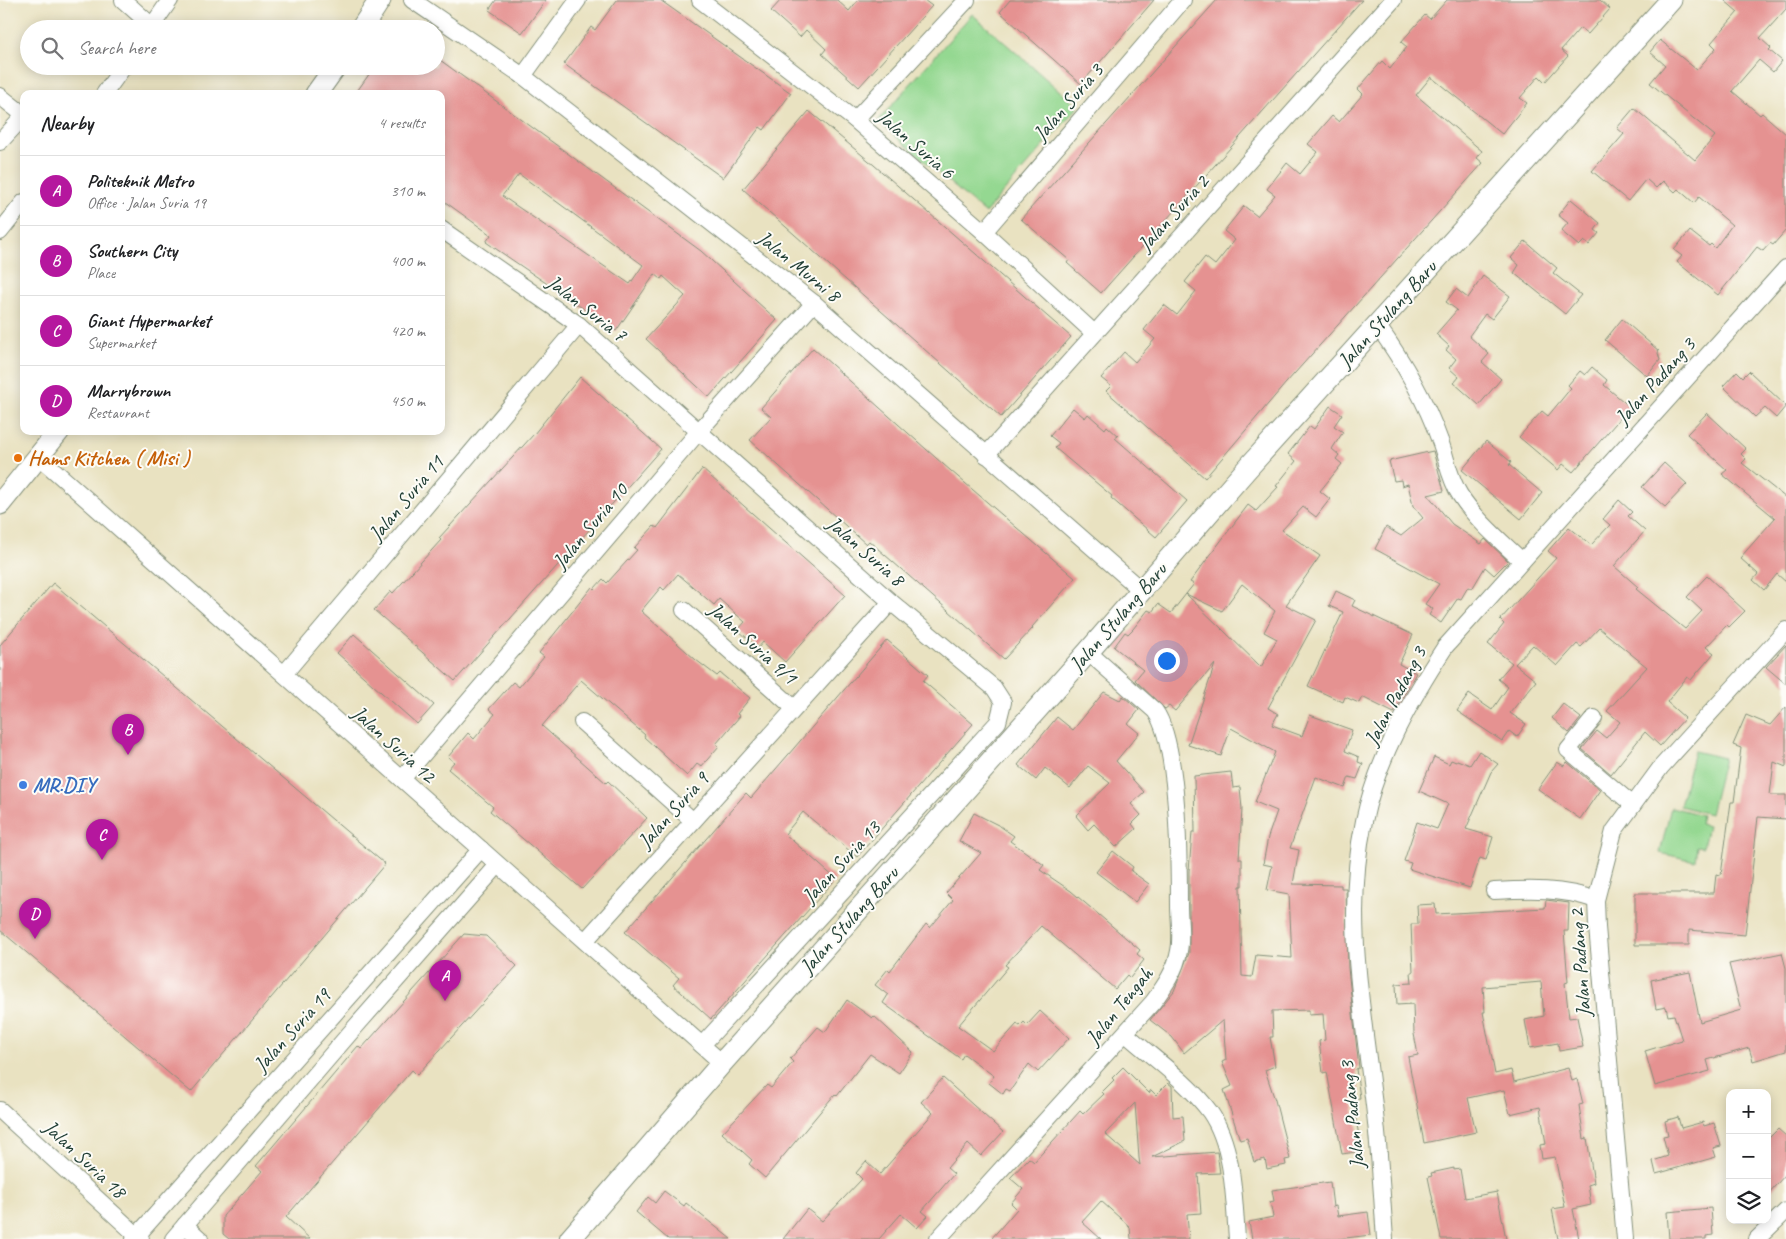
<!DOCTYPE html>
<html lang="en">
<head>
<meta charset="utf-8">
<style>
	:root { --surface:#fff; --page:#f6f6f6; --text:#202124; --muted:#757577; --line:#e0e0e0; --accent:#b5179e }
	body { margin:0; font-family:Caveat,sans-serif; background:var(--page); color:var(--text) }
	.controls { position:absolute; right:15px; bottom:15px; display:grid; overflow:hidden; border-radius:10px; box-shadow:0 2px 12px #0003 }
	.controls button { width:45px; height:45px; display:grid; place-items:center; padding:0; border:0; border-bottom:1px solid var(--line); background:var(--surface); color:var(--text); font:25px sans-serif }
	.you { position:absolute; left:1166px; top:660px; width:18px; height:18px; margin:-12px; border:4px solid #fff; border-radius:50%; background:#1a73e8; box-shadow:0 0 0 8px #1a73e833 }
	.badge { display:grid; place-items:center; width:32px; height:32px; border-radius:50%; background:var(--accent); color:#fff; font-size:16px; font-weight:700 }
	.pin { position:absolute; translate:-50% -41px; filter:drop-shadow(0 1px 2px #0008) }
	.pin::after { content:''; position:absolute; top:26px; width:18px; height:15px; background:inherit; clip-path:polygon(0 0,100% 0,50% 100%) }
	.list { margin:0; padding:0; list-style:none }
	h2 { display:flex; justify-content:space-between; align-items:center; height:65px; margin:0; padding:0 20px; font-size:21px }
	h2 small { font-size:16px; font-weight:400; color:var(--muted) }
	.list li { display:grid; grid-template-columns:32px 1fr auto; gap:15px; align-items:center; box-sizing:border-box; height:70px; padding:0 20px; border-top:1px solid var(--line) }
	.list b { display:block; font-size:19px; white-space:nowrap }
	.list p { margin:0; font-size:16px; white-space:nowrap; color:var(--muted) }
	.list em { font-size:16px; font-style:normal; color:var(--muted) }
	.icon { flex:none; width:28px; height:28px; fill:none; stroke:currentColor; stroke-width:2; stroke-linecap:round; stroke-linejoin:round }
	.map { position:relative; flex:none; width:1786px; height:1239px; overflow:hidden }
	.search { position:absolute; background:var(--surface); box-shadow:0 2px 12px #0003; left:20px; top:20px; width:425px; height:55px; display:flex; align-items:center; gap:12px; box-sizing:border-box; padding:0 18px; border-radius:28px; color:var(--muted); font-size:19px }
	.panel { position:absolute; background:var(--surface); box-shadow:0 2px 12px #0003; left:20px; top:90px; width:425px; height:345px; border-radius:10px }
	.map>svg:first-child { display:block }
	.green { fill:#94d891; stroke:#5a8a62 }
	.building { fill:#e59291; fill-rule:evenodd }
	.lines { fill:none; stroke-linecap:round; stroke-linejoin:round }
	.minor-casing { stroke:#84907a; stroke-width:18 }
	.major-casing { stroke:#84907a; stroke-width:23 }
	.minor { stroke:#fff; stroke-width:16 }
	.major { stroke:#fff; stroke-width:21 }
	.food-dot { fill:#e8710a; stroke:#fdfcf7; stroke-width:2 }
	.shop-dot { fill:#3f7fe0; stroke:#fdfcf7; stroke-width:2 }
	.labels { text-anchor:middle; stroke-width:4; stroke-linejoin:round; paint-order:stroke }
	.street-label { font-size:21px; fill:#1f3d34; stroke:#fdfcf7 }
	.food-label { font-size:21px; font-weight:bold; fill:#c56008; stroke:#fdfcf7; text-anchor:start }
	.shop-label { font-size:21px; font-weight:bold; fill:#366cbe; stroke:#fdfcf7; text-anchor:start }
</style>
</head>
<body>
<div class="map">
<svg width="1786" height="1239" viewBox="0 0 1786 1239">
	<rect width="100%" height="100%" fill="#fdfcf7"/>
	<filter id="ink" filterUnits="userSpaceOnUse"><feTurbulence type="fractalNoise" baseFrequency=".02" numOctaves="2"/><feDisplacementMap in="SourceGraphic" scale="10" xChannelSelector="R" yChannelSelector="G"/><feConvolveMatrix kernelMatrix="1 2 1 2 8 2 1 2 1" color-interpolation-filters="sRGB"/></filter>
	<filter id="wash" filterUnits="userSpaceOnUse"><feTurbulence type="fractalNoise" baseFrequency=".0096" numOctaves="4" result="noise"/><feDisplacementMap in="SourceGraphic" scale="20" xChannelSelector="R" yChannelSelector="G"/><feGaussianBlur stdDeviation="1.12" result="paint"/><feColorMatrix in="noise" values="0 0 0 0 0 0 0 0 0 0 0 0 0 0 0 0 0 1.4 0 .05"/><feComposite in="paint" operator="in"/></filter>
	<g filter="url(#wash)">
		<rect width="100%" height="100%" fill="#e9e2c1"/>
		<g class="green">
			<path d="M972,14L1078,107L985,213L878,121Z"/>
			<path d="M1694,751L1724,758L1710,814L1680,806Z"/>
			<path d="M1671,807L1702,815L1700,824L1708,826L1703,847L1697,846L1695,861L1660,853Z"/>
		</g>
		<g id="blocks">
			<g class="building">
				<path d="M496,0H546L522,33L489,10Z"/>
				<path d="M617,0H660L791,93L764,130L760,127L723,178L564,64L591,27L595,30Z"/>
				<path d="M781,0H837L849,11L858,0H924L932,6L859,87L822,54L826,49L806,30L800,37L771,11Z"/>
				<path d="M1010,0H1154L1081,84L1000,12Z"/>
				<path d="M1217,0H1362L1101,293L1067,263L1069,260L1021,219Z"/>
				<path d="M1447,0H1600L1610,9L1588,34L1580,28L1561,50L1568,56L1545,82L1539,76L1520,98L1527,103L1502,134L1431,77L1416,95L1482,151L1477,158L1483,163L1286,383L1205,478L1106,391L1111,386L1101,378L1124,352L1135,362L1155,339L1144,330L1164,305L1177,315L1196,291L1185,282L1205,257L1215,265L1235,240L1224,231L1244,206L1257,216L1275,195L1267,189L1287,163L1300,174L1318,152L1308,144L1332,116L1339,122L1363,94L1358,89L1382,61L1390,69L1407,47L1401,42L1425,15L1430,19Z"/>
				<path d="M1724,0H1786V9L1760,38L1771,48L1769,50L1782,61L1773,72L1759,60L1732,91L1760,115L1762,113L1786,134V230L1773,245L1770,243L1763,251L1757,247L1718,295L1677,262L1682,256L1674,250L1690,231L1709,246L1711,244L1715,248L1732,225L1699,197L1694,203L1678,189L1675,192L1663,181L1656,188L1646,179L1628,201L1592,171L1624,134L1617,128L1634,108L1695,160L1715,136L1650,83L1665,65L1650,52L1660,40L1697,70L1716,48L1711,43L1738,12Z"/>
				<path d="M436,57L701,251L777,320L709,397L646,339L685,296L663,276L661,279L655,274L616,331L486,242L491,235L441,199V94H355L375,66H436ZM519,174L643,265L630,284L502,196Z"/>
				<path d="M809,111L874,165L1071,337L1001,417L743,189Z"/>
				<path d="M1571,199L1600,223L1595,230L1599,233L1589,245L1584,241L1579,246L1561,231L1568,223L1558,215Z"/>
				<path d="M1525,241L1557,268L1553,273L1581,295L1565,314L1514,273L1519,265L1511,258Z"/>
				<path d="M1483,276L1510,296L1492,319L1485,314L1469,336L1489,354L1482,362L1501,379L1479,405L1454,383L1459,377L1449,368L1456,359L1446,350L1449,346L1436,334L1457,310L1446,302L1456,289L1468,298Z"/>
				<path d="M1622,319L1659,351L1658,353L1660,360L1647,376L1605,340Z"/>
				<path d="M813,348L936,458L1075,578L1032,627L1033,628L1004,659L869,541L866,544L750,440L771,417L761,408Z"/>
				<path d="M1592,367L1607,380L1604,385L1630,407L1573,472L1563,464L1558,470L1519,437L1542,411L1548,416L1571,388L1568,385L1580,371L1585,375Z"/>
				<path d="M1737,371L1743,377L1749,371L1786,406L1776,418L1765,408L1755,417L1723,386Z"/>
				<path d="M580,377L661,449L455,681L374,610L391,591L393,593L441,540L439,538L534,434Z"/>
				<path d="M1330,406L1342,414L1334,426L1343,432L1332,449L1339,455L1336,459L1342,464L1320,491L1330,499L1316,517L1303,507L1282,530L1320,556L1286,605L1316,620L1268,708L1278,714L1272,725L1302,736L1310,715L1352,730L1345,751L1359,757L1358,762L1363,764L1357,779L1349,777L1345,788L1316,777L1290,848L1299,850L1293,884L1341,885V888H1346L1348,968L1359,1068L1356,1069L1360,1098L1352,1099L1362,1151L1342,1154L1327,1072L1323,1073L1319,1041L1325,1040L1323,1014L1309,1015V1010L1272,1011L1273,1037H1270L1275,1066L1265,1070L1275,1100L1290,1159L1285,1160L1286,1165L1267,1169L1265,1159L1254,1162L1247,1138L1240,1140L1224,1090L1232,1086L1222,1062L1226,1060L1223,1020L1184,1053L1172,1037L1150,1020L1174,991L1189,953V871L1192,832H1195L1194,776L1231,772L1233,788L1240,787L1242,809L1239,859H1242V886H1240L1242,976L1252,977L1256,955L1292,958L1289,894L1267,890L1272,866L1263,864L1268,837L1277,811L1255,802L1275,752L1231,728L1221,756L1188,745L1215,664L1175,711L1169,706L1165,709L1135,680L1143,670L1114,647L1125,632L1128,634L1133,629L1148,610L1152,612L1158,604L1171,613L1186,594L1261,667L1277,639L1264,632L1275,611L1242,584L1222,611L1186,594L1194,584L1190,582L1248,505L1256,511L1278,487L1276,486L1296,461L1288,454L1310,426L1314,429Z"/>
				<path d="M1073,408L1085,418L1088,414L1105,429L1107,426L1118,436L1115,438L1187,501L1156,537L1111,498L1112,496L1055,448L1059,443L1050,436Z"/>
				<path d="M1707,413L1746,449L1741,454L1746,459L1742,463L1786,498V582L1777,574L1764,590L1753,580L1758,574L1740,558L1775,518L1722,474L1727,470L1687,434Z"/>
				<path d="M1486,441L1511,462L1509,465L1542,493L1521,519L1462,470Z"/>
				<path d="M1433,451L1444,491L1428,495L1452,524L1481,544L1485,539L1508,561L1494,575L1485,567L1472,589L1468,587L1461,599L1458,598L1441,623L1429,615L1433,609L1425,604L1439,584L1375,549L1386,527L1401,536L1423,518L1413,506L1408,484L1402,486L1401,480L1394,481L1389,461Z"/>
				<path d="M1664,463L1687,484L1665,507L1642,487Z"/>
				<path d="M702,469L845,595L785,662L763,642L758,648L738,630L745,622L719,599L714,605L678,574L664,590L661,587L641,611L696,660L717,676L720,673L750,698L737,714L740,716L716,744L719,746L701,767L697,764L687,776L644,737L645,735L581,680L542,726L606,783L608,781L647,818L582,889L490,811L493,807L448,769L454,762L448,757L468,733L474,739L495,714L489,709L513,682L519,687L544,657L539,653L592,587L594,589L603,579L607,583L637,550L634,548L654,526L657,528Z"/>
				<path d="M1619,500L1632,512L1628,516L1645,531L1614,566L1638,587L1636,589L1685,629L1702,611L1687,597L1707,576L1745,611L1729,627L1727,625L1706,647L1714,653L1691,680L1687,677L1667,702L1685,718L1660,746L1645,732L1611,774L1582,749L1597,731L1606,738L1620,722L1607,711L1647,667L1599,628L1581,647L1577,644L1557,666L1533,645L1515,664L1536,681L1510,713L1526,724L1517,737L1509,731L1502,741L1457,711L1469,694L1492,710L1508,687L1498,679L1512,663L1488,644L1504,624L1500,620L1556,558L1548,551L1569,527L1591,545L1610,525L1603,519Z"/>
				<path d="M53,583L385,864L191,1092L0,930V645Z"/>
				<path d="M1336,591L1355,600L1352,606L1413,635L1399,664L1416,673L1394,713L1362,697L1359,703L1345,697L1343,702L1308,686L1343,612L1329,606Z"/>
				<path d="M354,634L434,705L417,724L337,653Z"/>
				<path d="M887,640L928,675L923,681L973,724L857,857L803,812L785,834L836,879L711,1019L673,985L679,978L625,932L746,793L751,798Z"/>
				<path d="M1786,645V684L1766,667Z"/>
				<path d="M1104,692L1120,700L1123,696L1139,710L1128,724L1139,733L1116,761L1144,792L1131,804L1141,815L1132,824L1136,829L1116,847L1094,824L1088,830L1076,816L1110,783L1088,766L1070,788L1045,768L1036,780L1018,765L1057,717L1073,730Z"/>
				<path d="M1563,704L1581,718L1569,733L1552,718Z"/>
				<path d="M1786,707V767L1774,762L1770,795H1786V819L1758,817L1745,935L1689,930V945H1635V893H1714L1716,874L1721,875L1731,802H1734L1741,748L1733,745L1746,715L1770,725Z"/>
				<path d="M1479,751L1498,764L1491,772L1466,829L1493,837L1486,860L1480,858L1470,888L1409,869L1411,863L1404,861L1417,822L1437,829L1448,804L1419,791L1434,757L1449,764L1451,760L1456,762L1457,760L1470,765Z"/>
				<path d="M1557,762L1564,766L1567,762L1600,790L1580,819L1538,789Z"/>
				<path d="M974,813L1000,826L1014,836L1010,841L1044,865L1040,870L1071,891L1140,950L1137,954L1144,960L1130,978L1127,975L1115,989L1041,926L1005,965L1008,967L958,1026L993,1051L1017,1024L1020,1026L1024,1022L1027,1025L1040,1011L1069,1038L1038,1072L1029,1064L1010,1091L1006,1089L1003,1094L989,1083L994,1076L964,1054L961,1059L883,1003L888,995L875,985L888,969L890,971L926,924L930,928L953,900L946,893L981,853L959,841Z"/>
				<path d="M1113,851L1133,867L1131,871L1149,884L1135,902L1096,872Z"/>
				<path d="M1546,900L1569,903L1568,931H1564L1568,982L1565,983L1569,1018L1577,1017L1583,1047L1559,1051L1558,1043L1530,1048L1525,1020L1544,1016L1541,982L1483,987L1485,1012H1483L1495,1074L1511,1070L1514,1082L1568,1068L1572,1081L1577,1079L1583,1104L1579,1105L1584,1139L1587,1138L1594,1183L1588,1185L1591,1205L1573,1209L1579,1239H1558L1552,1209L1565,1207L1555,1157L1542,1159L1540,1145L1546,1144L1540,1107L1510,1114L1504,1090L1468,1098L1476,1132L1424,1143L1408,1057L1418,1055L1414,1034L1413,1004L1397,1005L1396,984L1412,983L1411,972H1413L1411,924H1418L1417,905L1435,904L1436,914L1545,908Z"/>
				<path d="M464,934L486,936L517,966L417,1075L412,1070L286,1217L310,1239H229L223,1234V1216L262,1171L256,1166L358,1046L361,1049Z"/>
				<path d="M1782,953L1786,968V1051L1753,1061L1749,1048L1707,1060L1710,1071L1655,1086L1645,1051L1682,1040L1674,1015L1668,1016L1666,1007L1656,1009L1651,980L1690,972L1700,1022L1741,1010L1729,964Z"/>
				<path d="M847,1000L872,1018L874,1016L913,1052L899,1073L870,1054L837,1096L835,1094L765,1178L749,1164L752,1160L722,1133L767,1085L771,1088L793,1062L790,1059L818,1027L825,1032Z"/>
				<path d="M1123,1067L1149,1093L1151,1090L1156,1095L1168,1083L1172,1086L1173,1117L1183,1116L1185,1141L1152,1157L1217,1152L1220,1173L1198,1174L1201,1213L1187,1214L1189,1239H1131L1130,1227L1101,1201L1082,1222L1101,1239H991L1017,1209L1011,1203L1023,1189L1010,1178L1029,1158L1034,1162L1080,1111L1083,1114L1104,1094L1102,1092L1114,1080L1112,1078ZM1135,1103L1139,1158L1140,1165L1105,1134Z"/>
				<path d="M943,1078L1003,1132L981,1156L968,1144L947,1168L954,1174L922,1211L928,1216L917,1228L901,1214L879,1239H783L807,1209L822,1221L862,1179L856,1173L866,1161L880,1174L933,1113L921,1102Z"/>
				<path d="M1678,1117L1681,1128L1703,1122L1704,1126L1714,1123L1721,1146L1713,1148L1716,1157L1656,1174L1653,1161L1668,1156L1663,1136L1668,1135L1665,1121Z"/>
				<path d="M1778,1129L1786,1136V1174L1767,1195V1140Z"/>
				<path d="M1454,1168V1170L1460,1169L1465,1198L1497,1192L1506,1239H1441L1428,1177L1432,1176L1431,1173Z"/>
				<path d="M1330,1182L1333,1207L1336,1206L1338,1216L1368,1212L1371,1235L1337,1239H1252L1249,1222L1273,1217L1270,1202L1274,1201L1272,1190Z"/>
				<path d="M664,1191L684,1206L686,1203L731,1239H668L636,1212L648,1197L655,1203Z"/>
				<path d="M1711,1208L1713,1235L1706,1236V1239H1669L1667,1212Z"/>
			</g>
		</g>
	</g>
	<g filter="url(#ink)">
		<use href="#blocks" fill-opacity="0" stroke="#84907a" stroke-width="1"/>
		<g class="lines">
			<defs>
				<g id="minor">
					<path d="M123,0L152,26"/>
					<path d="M412,0L523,76L814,303L1141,590"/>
					<path d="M700,0L855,120L984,232L1094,333"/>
					<path d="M150,29L170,0"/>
					<path d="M523,76L578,0"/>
					<path d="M104,94L124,66"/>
					<path d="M0,96L24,115"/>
					<path d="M855,120L967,0"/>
					<path d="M0,142L24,116"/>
					<path d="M441,229L579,325L891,602L994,688L1003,702L998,722L702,1045"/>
					<path d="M0,232L24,202"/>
					<path d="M984,232L1183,0"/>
					<path d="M1377,325C1403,361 1425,399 1440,441C1447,459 1449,478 1460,495C1476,520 1500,540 1522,561"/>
					<path d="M986,455L1393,0"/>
					<path d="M39,457L722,1063"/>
					<path d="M684,610L794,708"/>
					<path d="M284,674L579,325"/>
					<path d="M1594,718L1568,750L1633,805"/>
					<path d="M582,722L692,820"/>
					<path d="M402,779L700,430L814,303"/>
					<path d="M1494,891C1531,889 1562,888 1596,900"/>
					<path d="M585,941L891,602"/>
					<path d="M1126,1034C1154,1059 1188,1082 1210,1112C1234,1147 1234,1199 1237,1239"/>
					<path d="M0,1110L141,1239"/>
					<path d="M185,1225L200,1239"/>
					<path d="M134,1239L481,849"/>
					<path d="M173,1239L350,1033L498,865"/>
					<path d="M938,1239L1153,1002C1164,987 1176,970 1179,951C1182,937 1179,920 1179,906C1179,861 1179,744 1155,711L1088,652"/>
					<path d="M1385,1239C1382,1198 1380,1156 1375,1114C1364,1017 1343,919 1364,821C1377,759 1411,699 1445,647L1786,268"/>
					<path d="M1625,1239L1597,927L1596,900L1614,831L1661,767L1786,630"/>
					<path d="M1757,1239L1786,1211"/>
				</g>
				<g id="major">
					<path d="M361,29L380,0"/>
					<path d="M316,94L336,66"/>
					<path d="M0,504L59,431"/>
					<path d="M570,1239L722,1063L1088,652L1245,471L1671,0"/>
				</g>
			</defs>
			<use href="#minor" class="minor-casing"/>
			<use href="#major" class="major-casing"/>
			<use href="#minor" class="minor"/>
			<use href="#major" class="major"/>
		</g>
	</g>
	<circle class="food-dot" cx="18" cy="458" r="5"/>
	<circle class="shop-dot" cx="23" cy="785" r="5"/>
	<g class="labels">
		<g class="street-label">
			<text transform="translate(1068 102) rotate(-49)" y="7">Jalan Suria 3</text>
			<text transform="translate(916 144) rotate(41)" y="7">Jalan Suria 6</text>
			<text transform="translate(1173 213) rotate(-48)" y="7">Jalan Suria 2</text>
			<text transform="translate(799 266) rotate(39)" y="7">Jalan Murni 8</text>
			<text transform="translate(587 308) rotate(38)" y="7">Jalan Suria 7</text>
			<text transform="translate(1387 314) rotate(-48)" y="7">Jalan Stulang Baru</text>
			<text transform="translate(1655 381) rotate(-48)" y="7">Jalan Padang 3</text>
			<text transform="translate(406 498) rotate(-50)" y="7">Jalan Suria 11</text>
			<text transform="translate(590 526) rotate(-50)" y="7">Jalan Suria 10</text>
			<text transform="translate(866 551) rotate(41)" y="7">Jalan Suria 8</text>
			<text transform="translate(1118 617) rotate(-49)" y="7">Jalan Stulang Baru</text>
			<text transform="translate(753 643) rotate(42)" y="7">Jalan Suria 9/1</text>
			<text transform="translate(1395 696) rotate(-62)" y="7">Jalan Padang 3</text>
			<text transform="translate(394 744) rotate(42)" y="7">Jalan Suria 12</text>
			<text transform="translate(673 810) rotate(-48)" y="7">Jalan Suria 9</text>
			<text transform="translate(841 862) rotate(-47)" y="7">Jalan Suria 13</text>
			<text transform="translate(849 920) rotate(-48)" y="7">Jalan Stulang Baru</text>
			<text transform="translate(1580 963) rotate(-94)" y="7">Jalan Padang 2</text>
			<text transform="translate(1119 1006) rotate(-51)" y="7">Jalan Tengah</text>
			<text transform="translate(292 1030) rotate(-48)" y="7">Jalan Suria 19</text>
			<text transform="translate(1352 1115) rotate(-96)" y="7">Jalan Padang 3</text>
			<text transform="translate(85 1159) rotate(43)" y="7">Jalan Suria 18</text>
		</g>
		<g class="food-label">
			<text x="28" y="465">Hams Kitchen ( Misi )</text>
		</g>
		<g class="shop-label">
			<text x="33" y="792">MR.DIY</text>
		</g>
	</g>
</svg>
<div class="controls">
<button>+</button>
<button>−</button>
<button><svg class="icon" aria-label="layers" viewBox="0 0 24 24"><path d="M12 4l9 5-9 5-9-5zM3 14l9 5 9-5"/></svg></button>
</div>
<div class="you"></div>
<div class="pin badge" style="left:445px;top:1001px">A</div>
<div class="pin badge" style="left:128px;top:755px">B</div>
<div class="pin badge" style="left:102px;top:860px">C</div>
<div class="pin badge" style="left:35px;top:939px">D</div>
<div class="search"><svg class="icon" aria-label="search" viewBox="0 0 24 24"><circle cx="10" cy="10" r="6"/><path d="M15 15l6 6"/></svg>Search here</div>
<section class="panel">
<h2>Nearby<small>4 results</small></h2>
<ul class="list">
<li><span class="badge">A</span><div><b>Politeknik Metro</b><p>Office · Jalan Suria 19</p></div><em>310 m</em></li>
<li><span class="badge">B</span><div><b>Southern City</b><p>Place</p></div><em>400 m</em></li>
<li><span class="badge">C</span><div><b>Giant Hypermarket</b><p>Supermarket</p></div><em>420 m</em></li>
<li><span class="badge">D</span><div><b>Marrybrown</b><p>Restaurant</p></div><em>450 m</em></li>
</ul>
</section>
</div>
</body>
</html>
